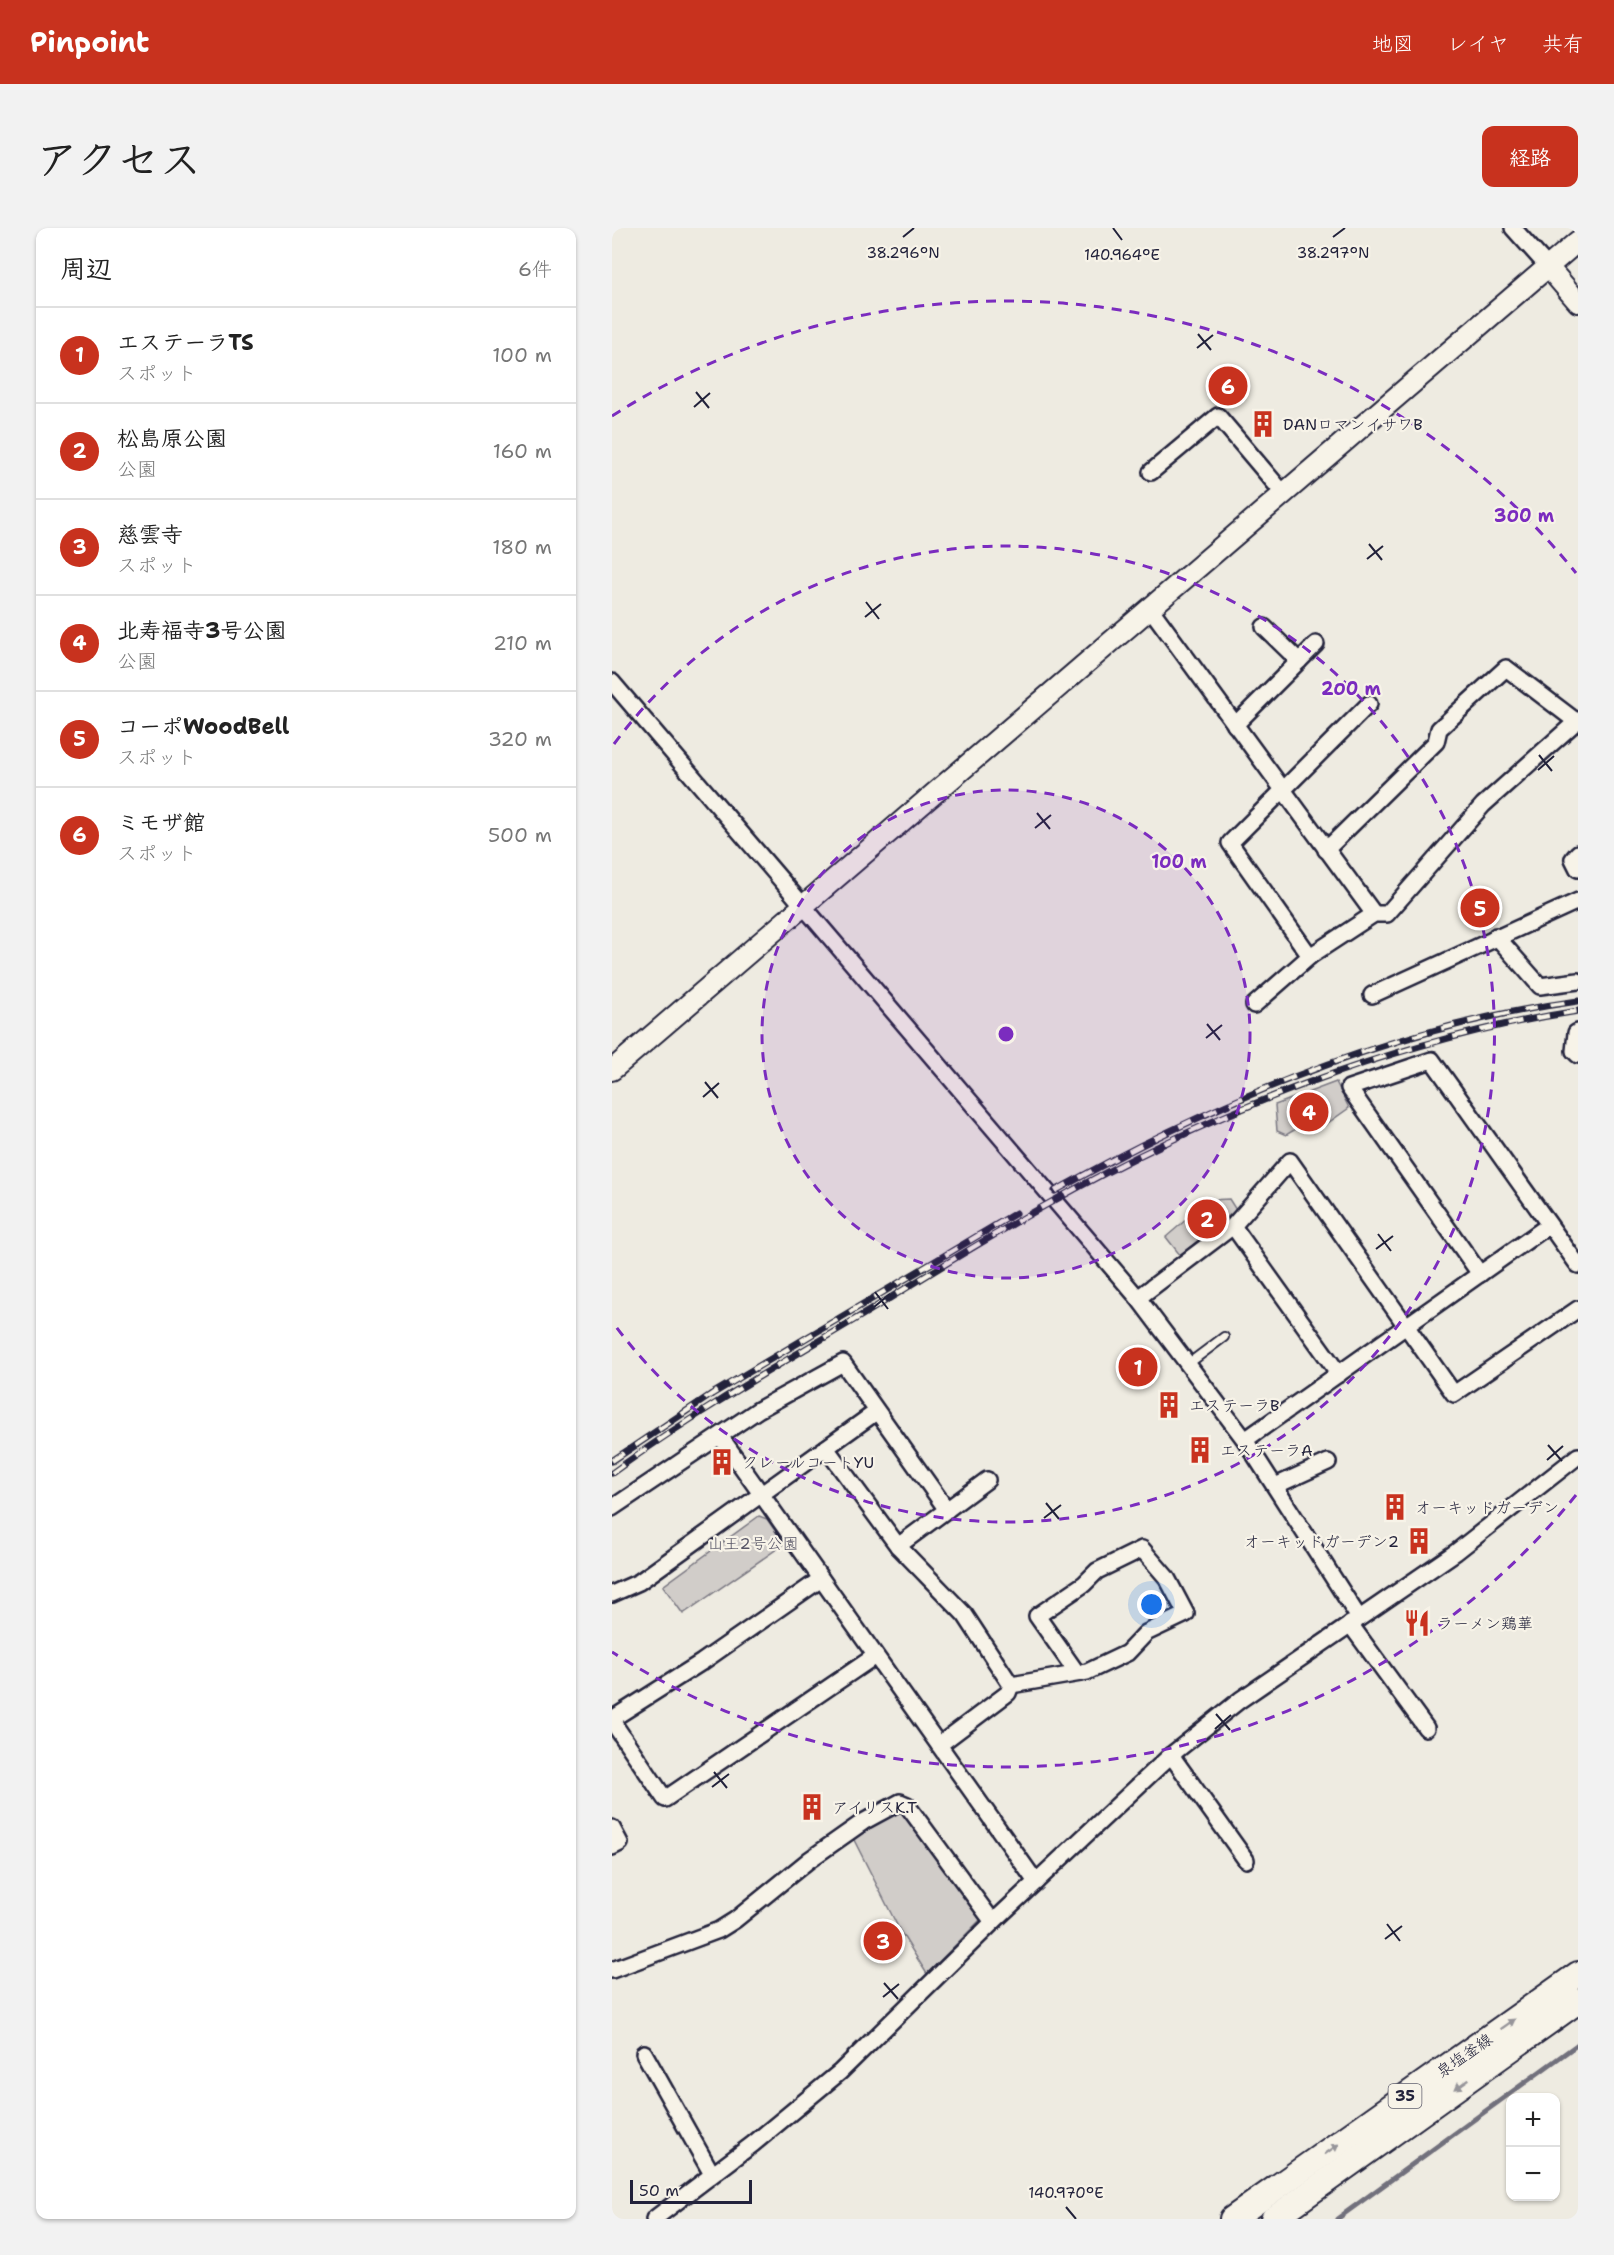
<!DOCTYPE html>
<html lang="ja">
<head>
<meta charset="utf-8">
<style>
	:root { --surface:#fff; --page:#f2f2f2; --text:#222; --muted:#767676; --line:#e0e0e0; --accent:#c8321e }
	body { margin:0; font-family:"Shantell Sans","Klee One",sans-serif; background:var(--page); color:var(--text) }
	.controls { position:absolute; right:18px; bottom:18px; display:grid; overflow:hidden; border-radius:12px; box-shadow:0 2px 4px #0004 }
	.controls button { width:54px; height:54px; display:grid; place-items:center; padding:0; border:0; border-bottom:2px solid var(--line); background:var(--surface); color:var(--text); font:30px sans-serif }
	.scale { position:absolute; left:18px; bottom:15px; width:122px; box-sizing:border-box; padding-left:6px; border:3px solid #22223b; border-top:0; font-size:16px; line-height:21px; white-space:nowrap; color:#22223b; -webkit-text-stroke:4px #f7f3e8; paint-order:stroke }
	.you { position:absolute; left:540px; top:1377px; width:21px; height:21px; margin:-15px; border:4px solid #fff; border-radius:50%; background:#1a73e8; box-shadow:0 0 0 9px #1a73e833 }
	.badge { display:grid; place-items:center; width:39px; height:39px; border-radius:50%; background:var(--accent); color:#fff; font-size:20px; font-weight:700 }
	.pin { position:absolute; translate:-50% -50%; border:3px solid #fff; box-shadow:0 2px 6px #0006 }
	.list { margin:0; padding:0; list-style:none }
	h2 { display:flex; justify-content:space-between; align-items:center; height:78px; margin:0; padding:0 24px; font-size:26px }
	h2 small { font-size:20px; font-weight:400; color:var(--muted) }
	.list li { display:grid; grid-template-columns:39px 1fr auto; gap:18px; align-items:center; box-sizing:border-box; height:96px; padding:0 24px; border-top:2px solid var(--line) }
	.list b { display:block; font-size:22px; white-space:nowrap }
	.list p { margin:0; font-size:20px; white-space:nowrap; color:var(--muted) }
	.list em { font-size:20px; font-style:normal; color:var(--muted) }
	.map { position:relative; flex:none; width:966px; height:1991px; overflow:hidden; border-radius:12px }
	header { display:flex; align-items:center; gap:36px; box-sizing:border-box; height:84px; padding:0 30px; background:var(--accent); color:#fff }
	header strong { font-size:28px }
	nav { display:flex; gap:33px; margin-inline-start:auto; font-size:21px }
	.intro { display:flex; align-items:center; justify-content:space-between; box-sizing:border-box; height:144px; padding:0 36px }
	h1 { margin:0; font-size:42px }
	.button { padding:15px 27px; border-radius:12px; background:var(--accent); color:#fff; font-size:21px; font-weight:700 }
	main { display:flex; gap:36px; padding:0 36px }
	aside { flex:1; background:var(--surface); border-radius:12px; box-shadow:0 2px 4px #0004 }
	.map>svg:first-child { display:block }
	.green { fill:#d1cdc9; stroke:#7a7882; stroke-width:1.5 }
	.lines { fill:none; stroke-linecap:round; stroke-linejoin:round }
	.stream { stroke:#716f7b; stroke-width:5 }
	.service-casing { stroke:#22223b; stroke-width:12 }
	.minor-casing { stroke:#22223b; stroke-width:20 }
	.tertiary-casing { stroke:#22223b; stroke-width:24 }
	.primary-casing { stroke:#22223b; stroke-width:28 }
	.service { stroke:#f7f3e8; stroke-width:8 }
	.minor { stroke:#f7f3e8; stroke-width:15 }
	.tertiary { stroke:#f7f3e8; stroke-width:20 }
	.primary { stroke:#f7f3e8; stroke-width:24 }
	.rail-casing { stroke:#22223b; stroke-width:7 }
	.rail { stroke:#f7f3e8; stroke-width:4.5; stroke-dasharray:14; stroke-linecap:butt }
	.oneway { fill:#97959a }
	.ticks { fill:none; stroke:#22223b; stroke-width:2 }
	.ring { fill:none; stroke:#7b2cbf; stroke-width:3; stroke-dasharray:10 8 }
	.labels { text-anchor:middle; stroke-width:4.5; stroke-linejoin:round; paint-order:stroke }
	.shield { fill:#f7f3e8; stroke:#62616f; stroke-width:1.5 }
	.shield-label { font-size:15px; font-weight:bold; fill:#22223b }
	.poi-label { font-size:16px; fill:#22223b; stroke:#f7f3e8; text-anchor:start }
	.park-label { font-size:16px; fill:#575566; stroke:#f7f3e8 }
	.street-label { font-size:16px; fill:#22223b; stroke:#f7f3e8 }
	.ticks-label { font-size:15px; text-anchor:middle; fill:#22223b; stroke:#f7f3e8; stroke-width:4.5; stroke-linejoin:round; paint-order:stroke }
	.centre { fill:#7b2cbf; stroke:#f7f3e8; stroke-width:3 }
	.ring-label { font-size:18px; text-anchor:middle; font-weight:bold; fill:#7b2cbf; stroke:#f7f3e8; stroke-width:4.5; stroke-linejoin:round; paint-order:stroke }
</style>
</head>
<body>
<header>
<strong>Pinpoint</strong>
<nav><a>地図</a><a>レイヤ</a><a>共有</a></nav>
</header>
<div class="intro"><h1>アクセス</h1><a class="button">経路</a></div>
<main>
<aside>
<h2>周辺<small>6件</small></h2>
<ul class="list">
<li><span class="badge">1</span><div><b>エステーラTS</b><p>スポット</p></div><em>100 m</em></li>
<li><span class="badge">2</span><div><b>松島原公園</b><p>公園</p></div><em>160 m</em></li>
<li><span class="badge">3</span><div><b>慈雲寺</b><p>スポット</p></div><em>180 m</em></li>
<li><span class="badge">4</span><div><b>北寿福寺3号公園</b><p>公園</p></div><em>210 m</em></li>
<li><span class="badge">5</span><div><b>コーポWoodBell</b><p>スポット</p></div><em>320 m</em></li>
<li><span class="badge">6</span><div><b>ミモザ館</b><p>スポット</p></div><em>500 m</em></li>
</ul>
</aside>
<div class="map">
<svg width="966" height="1991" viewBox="0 0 966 1991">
	<rect width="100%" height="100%" fill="#eeebe1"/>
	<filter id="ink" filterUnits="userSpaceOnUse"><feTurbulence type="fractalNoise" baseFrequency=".0167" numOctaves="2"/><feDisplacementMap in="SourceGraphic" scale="12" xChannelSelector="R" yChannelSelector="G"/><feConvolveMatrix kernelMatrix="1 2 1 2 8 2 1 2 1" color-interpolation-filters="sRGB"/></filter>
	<g filter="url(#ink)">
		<g class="green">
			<path d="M724,854L737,880L713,897L704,889L674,907L665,903L663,877Z"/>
			<path d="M617,971L624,982L568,1027L554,1009L597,972Z"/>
			<path d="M147,1288L155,1291L172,1316L71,1386L51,1358Z"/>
			<path d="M286,1580L295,1584L372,1688L315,1746L288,1703L240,1608Z"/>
		</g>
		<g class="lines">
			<path class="stream" d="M725,1991L966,1816"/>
			<defs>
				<path id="service" d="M576,1136L612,1109"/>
				<g id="minor">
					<path d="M901,0L936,39"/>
					<path d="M539,244L606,188L672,266"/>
					<path d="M538,380L762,686"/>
					<path d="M652,399L687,433"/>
					<path d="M0,454L526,1070L633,1212L747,1390"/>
					<path d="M623,497L704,416"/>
					<path d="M714,622L824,514L827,501L894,440L965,494"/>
					<path d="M966,625L961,631L966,641"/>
					<path d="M884,708L928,758L966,753"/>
					<path d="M698,728L618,615L757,476"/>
					<path d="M760,767L966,673"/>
					<path d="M642,777L698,728L762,686H775L871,577L966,492"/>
					<path d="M966,804L964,805L962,823L966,827"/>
					<path d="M621,998L727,1146"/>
					<path d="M868,1046L737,860L820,832L966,1037"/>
					<path d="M526,1070L621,998L678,933L842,1166L966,1081"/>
					<path d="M108,1208L424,1654"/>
					<path d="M633,1212L937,997"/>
					<path d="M214,1220L286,1318L353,1387L399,1457L396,1465L327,1517"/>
					<path d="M663,1258L716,1234"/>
					<path d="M0,1280L146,1182L231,1135L335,1282"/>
					<path d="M286,1318L375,1252"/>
					<path d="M0,1366L27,1354L264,1184"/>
					<path d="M738,1396L814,1500"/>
					<path d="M399,1457L475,1444L515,1425L534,1405L574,1386L555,1350L530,1321L485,1343L472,1356L425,1388L465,1445"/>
					<path d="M0,1491L90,1434L209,1351"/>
					<path d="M0,1493L53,1571L263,1428"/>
					<path d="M559,1527L634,1632"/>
					<path d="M0,1600L8,1615L0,1619"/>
					<path d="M0,1742L107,1702L123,1692L197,1632L251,1594L288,1574L295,1577L381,1694"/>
					<path d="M32,1825L100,1946"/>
					<path d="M42,1991L141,1916L228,1844L381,1694L559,1527L628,1472L844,1324L966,1228"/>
				</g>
				<g id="tertiary">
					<path d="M936,39L966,74"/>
					<path d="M0,842L966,13"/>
				</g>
				<g id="primary">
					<path d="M620,1991L966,1746"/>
					<path d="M661,1991L966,1773"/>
				</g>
			</defs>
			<use href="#service" class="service-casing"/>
			<use href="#minor" class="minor-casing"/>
			<use href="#tertiary" class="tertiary-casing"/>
			<use href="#primary" class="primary-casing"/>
			<use href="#service" class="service"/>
			<use href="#minor" class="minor"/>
			<use href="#tertiary" class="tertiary"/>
			<use href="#primary" class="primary"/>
			<defs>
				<g id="rail">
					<path d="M443,963C604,873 782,798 966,773"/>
					<path d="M0,1233L100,1166L404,985"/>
					<path d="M0,1245C82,1185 170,1135 257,1083C318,1045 380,1007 443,972C600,884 788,810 966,783"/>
				</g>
			</defs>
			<use href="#rail" class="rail-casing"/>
			<use href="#rail" class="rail"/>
		</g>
		<defs><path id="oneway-solid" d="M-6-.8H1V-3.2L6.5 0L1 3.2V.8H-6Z" transform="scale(1.5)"/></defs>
		<g class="oneway">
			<use href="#oneway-solid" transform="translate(896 1796) rotate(-35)"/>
			<use href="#oneway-solid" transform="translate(850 1856) rotate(144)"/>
			<use href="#oneway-solid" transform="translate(720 1921) rotate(-35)"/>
		</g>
	</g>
	<path class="ticks" d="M501,0L510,12M291,9L302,0M721,9L733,0M586,106L599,122M585,120L601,107M84,164L97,180M82,179L98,165M757,316L770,332M755,331L771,318M254,374L267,391M253,389L269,376M927,527L940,543M926,542L942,528M425,585L438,601M423,600L439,587M595,796L608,812M594,810L610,797M93,854L106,870M91,869L107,855M766,1006L779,1023M764,1021L781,1008M263,1064L276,1081M262,1079L278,1066M936,1217L950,1233M935,1232L951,1218M434,1275L447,1291M432,1290L449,1277M604,1486L618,1502M603,1501L619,1487M102,1544L115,1560M100,1559L117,1546M775,1696L788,1713M773,1711L790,1698M272,1755L286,1771M271,1769L287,1756M454,1979L464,1991"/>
	<circle cx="394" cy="806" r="244" fill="#7b2cbf" fill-opacity=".12"/>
	<g class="ring">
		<circle cx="394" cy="806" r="244"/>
		<path d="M2 516A488 488 0 1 1 2 1096"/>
		<path d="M964 1267A733 733 0 0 1 0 1424M0 188A733 733 0 0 1 964 345"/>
	</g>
	<defs>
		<symbol id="building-bare" viewBox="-9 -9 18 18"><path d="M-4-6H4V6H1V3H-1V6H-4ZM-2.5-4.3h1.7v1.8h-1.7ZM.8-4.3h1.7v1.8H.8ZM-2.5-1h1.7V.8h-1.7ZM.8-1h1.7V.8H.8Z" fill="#c8321e" stroke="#f7f3e8" stroke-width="2.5" paint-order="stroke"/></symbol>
		<symbol id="restaurant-bare" viewBox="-9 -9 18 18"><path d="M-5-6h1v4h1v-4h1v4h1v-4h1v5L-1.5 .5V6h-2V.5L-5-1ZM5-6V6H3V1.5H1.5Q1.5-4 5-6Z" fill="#c8321e" stroke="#f7f3e8" stroke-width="2.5" paint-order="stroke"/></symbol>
	</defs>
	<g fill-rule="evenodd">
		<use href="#building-bare" x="632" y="177" width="38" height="38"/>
		<use href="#building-bare" x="538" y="1158" width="38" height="38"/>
		<use href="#building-bare" x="569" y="1203" width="38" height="38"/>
		<use href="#building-bare" x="91" y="1215" width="38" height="38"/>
		<use href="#building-bare" x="764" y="1260" width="38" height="38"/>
		<use href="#building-bare" x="788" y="1294" width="38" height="38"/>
		<use href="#restaurant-bare" x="786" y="1376" width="38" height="38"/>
		<use href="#building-bare" x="181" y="1560" width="38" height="38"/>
	</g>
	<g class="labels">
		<rect class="shield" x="776.5" y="1856" width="33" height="24" rx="4.5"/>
		<g class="shield-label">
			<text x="793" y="1873">35</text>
		</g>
		<g class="poi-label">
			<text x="671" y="202">DANロマンイサワB</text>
			<text x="577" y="1183">エステーラB</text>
			<text x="608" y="1228">エステーラA</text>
			<text x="130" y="1240">クレールコートYU</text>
			<text x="803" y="1285">オーキッドガーデン</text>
			<text x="787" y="1319" text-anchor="end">オーキッドガーデン2</text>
			<text x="825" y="1401">ラーメン鶏華</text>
			<text x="220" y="1585">アイリスK.T</text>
		</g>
		<g class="park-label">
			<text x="141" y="1321">山王2号公園</text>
		</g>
		<g class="street-label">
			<text transform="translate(852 1827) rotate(-35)" y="6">泉塩釜線</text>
		</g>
	</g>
	<g class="ticks-label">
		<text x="291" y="30">38.296°N</text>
		<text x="721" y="30">38.297°N</text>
		<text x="510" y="32">140.964°E</text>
		<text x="454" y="1970">140.970°E</text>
	</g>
	<circle cx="394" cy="806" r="9" class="centre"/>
	<g class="ring-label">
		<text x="912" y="294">300 m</text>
		<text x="739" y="467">200 m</text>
		<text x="567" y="640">100 m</text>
	</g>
</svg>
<div class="controls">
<button>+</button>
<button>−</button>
</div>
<div class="scale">50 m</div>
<div class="you"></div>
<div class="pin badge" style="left:526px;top:1139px">1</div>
<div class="pin badge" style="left:595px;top:991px">2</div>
<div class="pin badge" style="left:271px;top:1713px">3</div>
<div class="pin badge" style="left:697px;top:884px">4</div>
<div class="pin badge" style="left:868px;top:680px">5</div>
<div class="pin badge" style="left:616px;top:158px">6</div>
</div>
</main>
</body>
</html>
